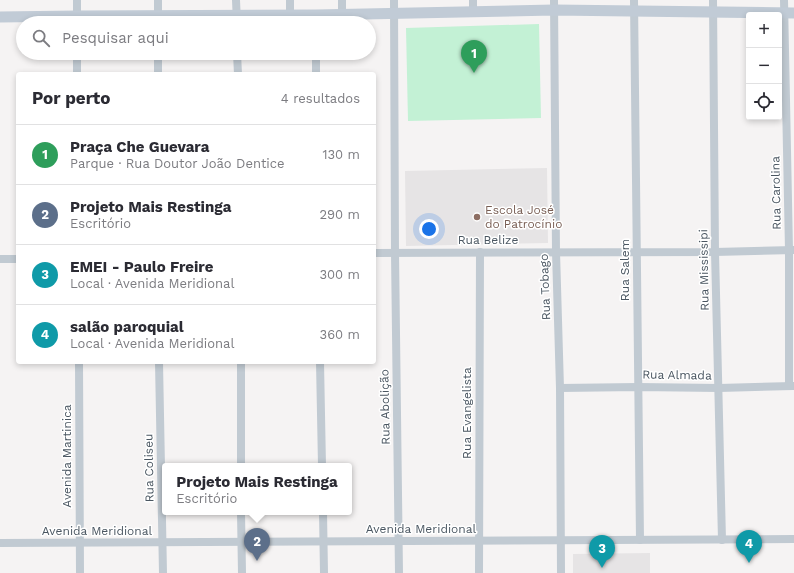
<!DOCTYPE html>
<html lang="pt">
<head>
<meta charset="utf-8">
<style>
	:root { --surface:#fff; --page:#f7f7f7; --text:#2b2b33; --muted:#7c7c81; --line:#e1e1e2; --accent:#db2777 }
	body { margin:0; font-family:"Work Sans",sans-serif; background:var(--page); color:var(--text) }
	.controls { position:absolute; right:12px; top:12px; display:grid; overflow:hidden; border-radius:4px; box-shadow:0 2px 6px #0003 }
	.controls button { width:36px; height:36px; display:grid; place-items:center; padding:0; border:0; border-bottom:1px solid var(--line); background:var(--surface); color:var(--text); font:20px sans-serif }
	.you { position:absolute; left:429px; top:229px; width:14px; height:14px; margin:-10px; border:3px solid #fff; border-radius:50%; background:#1a73e8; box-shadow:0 0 0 6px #1a73e833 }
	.badge { display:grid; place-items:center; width:26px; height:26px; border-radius:50%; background:var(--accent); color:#fff; font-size:13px; font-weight:700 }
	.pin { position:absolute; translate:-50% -33px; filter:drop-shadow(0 1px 2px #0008) }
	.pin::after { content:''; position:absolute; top:21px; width:14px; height:12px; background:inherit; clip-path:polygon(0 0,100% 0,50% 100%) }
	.popup { position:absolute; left:162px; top:463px; width:190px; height:52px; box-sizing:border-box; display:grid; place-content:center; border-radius:4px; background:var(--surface); filter:drop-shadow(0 1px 3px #0005); font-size:13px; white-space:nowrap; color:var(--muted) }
	.popup b { font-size:15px; color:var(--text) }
	.popup::after { content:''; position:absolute; left:50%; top:100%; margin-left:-8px; border:8px solid transparent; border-top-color:var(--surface) }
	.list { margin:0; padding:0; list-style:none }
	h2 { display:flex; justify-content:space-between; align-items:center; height:52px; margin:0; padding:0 16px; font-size:17px }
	h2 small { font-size:13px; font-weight:400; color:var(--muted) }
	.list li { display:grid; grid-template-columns:26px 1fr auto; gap:12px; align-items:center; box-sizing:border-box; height:60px; padding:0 16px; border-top:1px solid var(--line) }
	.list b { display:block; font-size:15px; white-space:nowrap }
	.list p { margin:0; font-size:13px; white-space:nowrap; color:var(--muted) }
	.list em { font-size:13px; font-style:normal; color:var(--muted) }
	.icon { flex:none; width:22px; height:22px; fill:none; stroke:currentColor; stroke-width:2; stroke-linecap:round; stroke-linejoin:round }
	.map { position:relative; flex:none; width:794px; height:573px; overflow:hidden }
	.search { position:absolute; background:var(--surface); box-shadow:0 2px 6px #0003; left:16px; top:16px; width:360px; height:44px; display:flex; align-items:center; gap:10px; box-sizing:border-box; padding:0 14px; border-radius:22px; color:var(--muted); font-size:15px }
	.panel { position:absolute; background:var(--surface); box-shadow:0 2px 6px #0003; left:16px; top:72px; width:360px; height:292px; border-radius:4px }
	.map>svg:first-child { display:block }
	.education { fill:#e6e4e5 }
	.green { fill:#c3f1d5 }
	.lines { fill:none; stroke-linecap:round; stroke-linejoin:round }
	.street { stroke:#c1cad2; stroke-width:8 }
	.secondary { stroke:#c1cbd6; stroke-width:11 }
	.education-dot { fill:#8d6e63; stroke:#fff; stroke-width:1.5 }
	.labels { text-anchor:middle; stroke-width:3; stroke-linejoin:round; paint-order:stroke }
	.street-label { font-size:12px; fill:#4a5661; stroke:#fff }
	.education-label { font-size:12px; fill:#785e54; stroke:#fff; text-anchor:start }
</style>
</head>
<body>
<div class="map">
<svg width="794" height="573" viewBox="0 0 794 573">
	<rect width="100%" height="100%" fill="#f5f3f3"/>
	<g class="education">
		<path d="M547,168L548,243L406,246L405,171Z"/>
		<path d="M650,553V573H573V554Z"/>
	</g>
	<path class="green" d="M539,24L541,118L408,121L406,28Z"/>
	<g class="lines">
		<g class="street">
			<path d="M158,0V23"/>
			<path d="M236,0L237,23"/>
			<path d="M290,0V15"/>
			<path d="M342,0V15"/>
			<path d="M394,0L395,253L399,573"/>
			<path d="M473,0V13"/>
			<path d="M554,0L556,252L560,388L561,573"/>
			<path d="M634,0L640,540"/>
			<path d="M713,0L715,252L722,540"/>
			<path d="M784,0L789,250V386"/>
			<path d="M77,23V0"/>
			<path d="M77,53V74"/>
			<path d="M237,53L238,74"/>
			<path d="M316,53V74"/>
			<path d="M158,74V53"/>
			<path d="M374,253L715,252L794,250"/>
			<path d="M0,259H18"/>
			<path d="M79,362L80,573"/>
			<path d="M159,362L163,573"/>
			<path d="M241,362V466"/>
			<path d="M320,362L322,466"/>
			<path d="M560,388L638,387L719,388L793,386"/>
			<path d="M241,512L242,573"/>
			<path d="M323,512L324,573"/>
			<path d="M0,543L794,539"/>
			<path d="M479,573L480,252"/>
		</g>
		<path class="secondary" d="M0,17L77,16L316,15L554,10L794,13"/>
	</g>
	<circle class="education-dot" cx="477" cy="217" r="4"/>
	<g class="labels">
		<g class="street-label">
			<text transform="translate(776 193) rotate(-91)" y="4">Rua Carolina</text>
			<text x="488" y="244">Rua Belize</text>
			<text transform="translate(625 270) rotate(-90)" y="4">Rua Salem</text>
			<text transform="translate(704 270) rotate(-91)" y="4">Rua Mississipi</text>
			<text transform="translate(545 287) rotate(-92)" y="4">Rua Tobago</text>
			<text transform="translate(677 375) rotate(1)" y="4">Rua Almada</text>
			<text transform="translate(385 407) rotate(-91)" y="4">Rua Abolição</text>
			<text transform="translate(467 413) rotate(-90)" y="4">Rua Evangelista</text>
			<text transform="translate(67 456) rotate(-90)" y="4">Avenida Martinica</text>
			<text transform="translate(149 468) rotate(-91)" y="4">Rua Coliseu</text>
			<text x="421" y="533">Avenida Meridional</text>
			<text x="97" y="535">Avenida Meridional</text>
		</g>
		<g class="education-label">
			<text x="485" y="214">Escola José<tspan x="485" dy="14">do Patrocínio</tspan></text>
		</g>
	</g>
</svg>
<div class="controls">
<button>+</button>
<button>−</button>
<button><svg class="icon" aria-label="locate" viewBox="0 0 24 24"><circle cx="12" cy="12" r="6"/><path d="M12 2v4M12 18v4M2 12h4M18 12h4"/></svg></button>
</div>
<div class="you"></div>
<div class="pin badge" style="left:474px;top:73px;background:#2e9e5b">1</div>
<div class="pin badge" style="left:257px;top:561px;background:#5c6f8a">2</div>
<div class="popup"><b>Projeto Mais Restinga</b>Escritório</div>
<div class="pin badge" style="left:602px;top:568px;background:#0f9aa8">3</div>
<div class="pin badge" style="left:749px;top:563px;background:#0f9aa8">4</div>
<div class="search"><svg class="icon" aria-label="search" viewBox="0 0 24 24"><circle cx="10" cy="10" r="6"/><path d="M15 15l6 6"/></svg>Pesquisar aqui</div>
<section class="panel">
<h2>Por perto<small>4 resultados</small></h2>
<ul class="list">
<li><span class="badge" style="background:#2e9e5b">1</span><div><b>Praça Che Guevara</b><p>Parque · Rua Doutor João Dentice</p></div><em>130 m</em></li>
<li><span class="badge" style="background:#5c6f8a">2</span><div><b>Projeto Mais Restinga</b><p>Escritório</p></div><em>290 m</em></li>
<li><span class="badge" style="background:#0f9aa8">3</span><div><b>EMEI - Paulo Freire</b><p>Local · Avenida Meridional</p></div><em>300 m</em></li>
<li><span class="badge" style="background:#0f9aa8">4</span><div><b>salão paroquial</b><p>Local · Avenida Meridional</p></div><em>360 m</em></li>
</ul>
</section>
</div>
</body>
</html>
